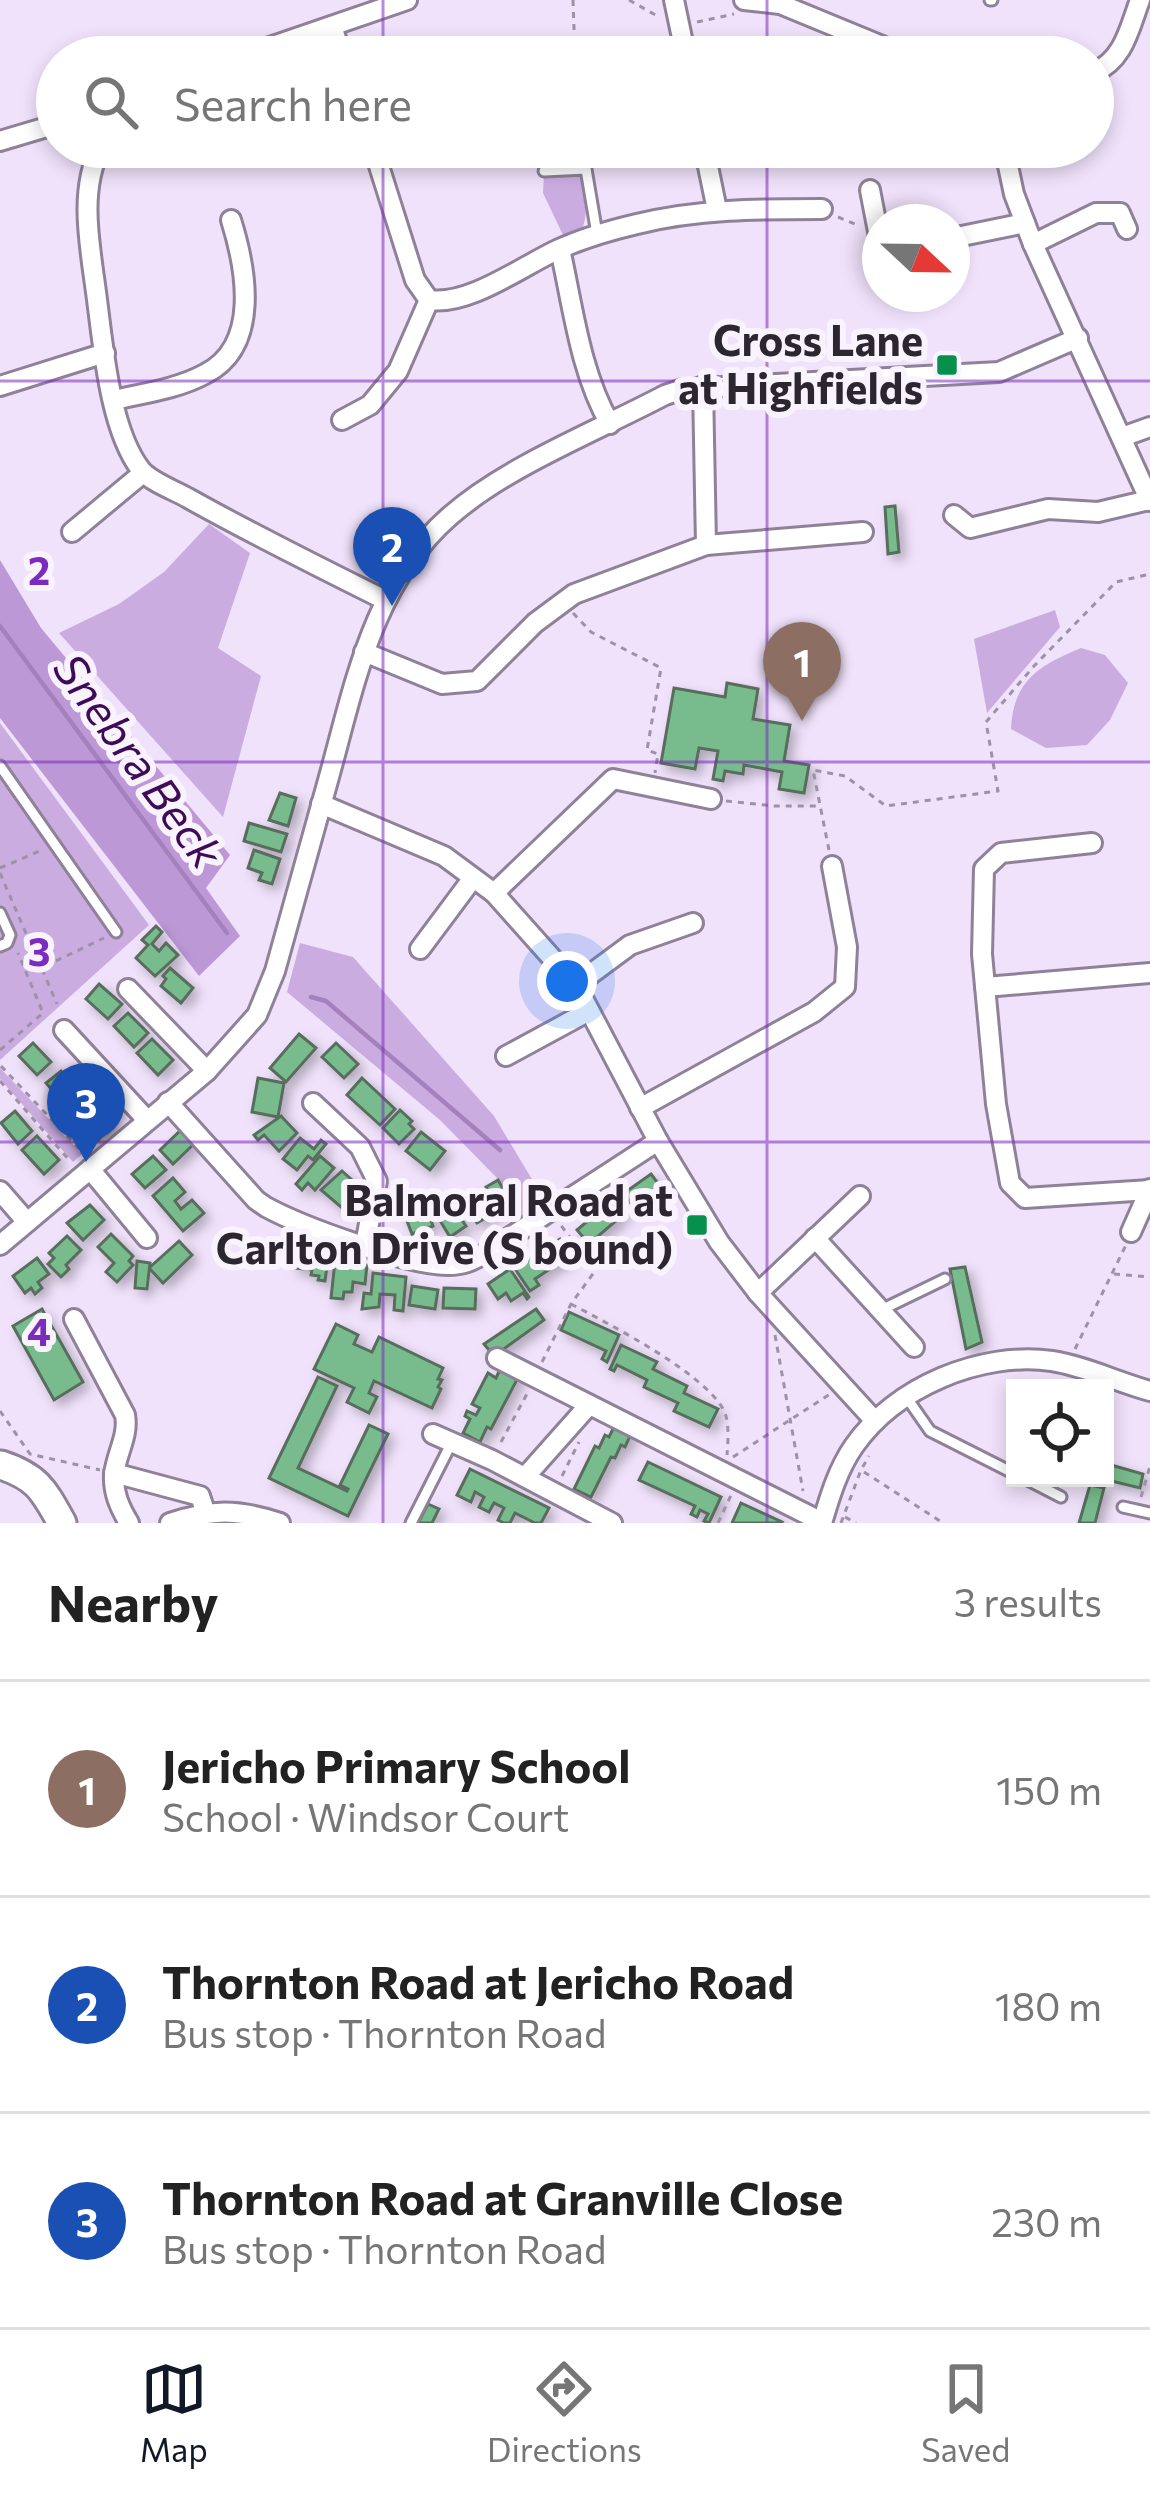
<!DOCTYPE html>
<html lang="en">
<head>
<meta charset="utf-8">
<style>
	:root { --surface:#fff; --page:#f2f2f2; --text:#222; --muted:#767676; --line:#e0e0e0; --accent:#111827 }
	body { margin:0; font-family:Commissioner,sans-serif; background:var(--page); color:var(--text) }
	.controls { position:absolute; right:36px; bottom:36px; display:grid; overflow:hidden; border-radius:0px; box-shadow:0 6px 18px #0003 }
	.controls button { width:108px; height:108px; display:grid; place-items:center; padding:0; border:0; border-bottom:3px solid var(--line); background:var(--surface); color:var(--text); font:60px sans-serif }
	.compass { position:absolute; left:862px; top:204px; width:108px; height:108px; border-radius:50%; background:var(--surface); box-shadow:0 6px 18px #0003; rotate:112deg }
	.you { position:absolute; left:567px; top:981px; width:42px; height:42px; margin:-30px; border:9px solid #fff; border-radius:50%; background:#1a73e8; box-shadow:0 0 0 18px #1a73e833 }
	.badge { display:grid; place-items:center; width:78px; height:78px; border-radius:50%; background:var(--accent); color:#fff; font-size:39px; font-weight:700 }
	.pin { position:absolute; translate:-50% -99px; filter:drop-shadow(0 3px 6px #0008) }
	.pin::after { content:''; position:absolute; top:63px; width:42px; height:36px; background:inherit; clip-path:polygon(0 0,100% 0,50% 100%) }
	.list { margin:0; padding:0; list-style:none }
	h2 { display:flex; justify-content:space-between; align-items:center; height:156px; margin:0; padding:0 48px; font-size:51px }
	h2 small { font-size:39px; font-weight:400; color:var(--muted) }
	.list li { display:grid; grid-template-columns:78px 1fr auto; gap:36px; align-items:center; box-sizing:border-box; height:216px; padding:0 48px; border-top:3px solid var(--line) }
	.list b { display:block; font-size:45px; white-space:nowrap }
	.list p { margin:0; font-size:39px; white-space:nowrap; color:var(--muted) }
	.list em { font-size:39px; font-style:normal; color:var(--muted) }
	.icon { flex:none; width:66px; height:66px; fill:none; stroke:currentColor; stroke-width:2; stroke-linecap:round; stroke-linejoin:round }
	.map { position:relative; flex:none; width:1150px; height:1523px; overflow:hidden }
	.search { position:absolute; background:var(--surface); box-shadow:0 6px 18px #0003; left:36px; right:36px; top:36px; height:132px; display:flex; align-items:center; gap:30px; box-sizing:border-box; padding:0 42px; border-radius:66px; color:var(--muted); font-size:45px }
	.sheet { height:804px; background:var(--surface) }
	nav { display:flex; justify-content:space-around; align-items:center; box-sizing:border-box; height:168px; border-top:3px solid var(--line); background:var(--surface); font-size:33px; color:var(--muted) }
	nav a { display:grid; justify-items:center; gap:6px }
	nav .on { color:var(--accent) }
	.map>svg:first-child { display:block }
	.green { fill:#cbace1 }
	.forest { fill:#bc98d6 }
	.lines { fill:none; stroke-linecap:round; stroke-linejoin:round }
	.stream { stroke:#a481bd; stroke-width:4.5 }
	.building { fill:#78bb8d; stroke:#586d5d; stroke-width:3; filter:url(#shadow) }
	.lane-casing { stroke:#8f8298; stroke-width:15 }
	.street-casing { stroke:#8f8298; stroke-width:24 }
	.secondary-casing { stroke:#8f8298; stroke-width:33 }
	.path { stroke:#9d92a5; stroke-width:3; stroke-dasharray:6 6; stroke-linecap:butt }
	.lane { stroke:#fff; stroke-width:9 }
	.street { stroke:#fff; stroke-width:18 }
	.secondary { stroke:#fff; stroke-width:27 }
	.grid { fill:none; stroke:#7b2cbf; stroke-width:3; stroke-opacity:0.55 }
	.poi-dot { fill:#078f4c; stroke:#f9f3fd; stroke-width:4.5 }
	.labels { text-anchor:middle; stroke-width:12; stroke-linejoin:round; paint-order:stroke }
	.poi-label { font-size:42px; font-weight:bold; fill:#2c2630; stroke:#f9f3fd; text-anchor:end }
	.water-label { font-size:45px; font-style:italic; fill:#3e0c57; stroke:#f9f3fd }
	.grid-label { font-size:39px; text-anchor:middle; font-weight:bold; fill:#7b2cbf; stroke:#f9f3fd; stroke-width:12; stroke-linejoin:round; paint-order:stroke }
</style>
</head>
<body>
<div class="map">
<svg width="1150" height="1523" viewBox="0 0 1150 1523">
	<defs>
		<filter id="shadow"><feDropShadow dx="5.5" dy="5.5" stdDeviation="6" flood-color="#0004"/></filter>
	</defs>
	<rect width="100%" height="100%" fill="#f0e2fb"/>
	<g class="green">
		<path d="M544,174L581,175C584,192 589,210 583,227L563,235L543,193Z"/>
		<path d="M209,524L250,553L218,648L261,676L223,817L59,633L119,604L164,572Z"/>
		<path d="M1055,610L1060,627L987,713L974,639Z"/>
		<path d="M1081,648L1105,655L1128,683L1110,720L1087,745L1046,748L1011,729C1013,680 1040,665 1081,648Z"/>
		<path d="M0,723L149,925L0,1060Z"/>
		<path d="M300,943L353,957L494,1116L545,1201L521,1217L498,1179L440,1120L287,992Z"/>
		<path d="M0,1068L82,1154L73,1162L0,1079Z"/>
	</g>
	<path class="forest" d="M0,560L41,628L230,855L206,888L240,936L199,976L0,718Z"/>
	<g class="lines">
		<g class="stream">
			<path d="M0,626L227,933"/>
			<path d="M311,997L326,1001L500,1150"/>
		</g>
	</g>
	<g class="building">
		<path d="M895,506L899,552L888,554L885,507Z"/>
		<path d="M727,683L758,689L753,719L790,725L784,761L809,765L804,793L779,789L782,772L744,765L743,774L725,771L723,781L713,779L718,751L699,748L695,769L661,763L674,688L725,697Z"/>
		<path d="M280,793L296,798L288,826L269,820Z"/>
		<path d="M249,823L287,834L281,852L244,841Z"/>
		<path d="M254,850L280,859L272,884L259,880L262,873L248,868Z"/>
		<path d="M156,926L162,932L152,944L159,951L166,943L178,955L155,976L136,958L148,945L142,940Z"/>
		<path d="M170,968L193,988L181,1003L161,986L166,979L163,976Z"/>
		<path d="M99,984L122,1004L108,1019L86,999Z"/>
		<path d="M128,1013L148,1033L134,1047L114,1026Z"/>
		<path d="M299,1034L316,1048L286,1082L270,1068Z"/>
		<path d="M152,1039L173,1060L158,1075L137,1053Z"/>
		<path d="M33,1043L51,1062L37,1075L19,1056Z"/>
		<path d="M336,1043L358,1064L344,1078L322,1057Z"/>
		<path d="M61,1071L78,1091L64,1104L46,1083Z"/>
		<path d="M258,1078L284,1083L278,1117L252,1112Z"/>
		<path d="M362,1078L395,1109L380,1125L347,1095Z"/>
		<path d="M85,1101L112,1125L98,1140L71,1116Z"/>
		<path d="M400,1110L412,1121L409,1124L414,1129L399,1144L383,1128Z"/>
		<path d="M15,1111L32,1131L18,1144L1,1123Z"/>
		<path d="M281,1116L297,1133L279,1151L264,1135L258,1140L254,1135Z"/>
		<path d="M183,1128L196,1142L173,1164L160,1150Z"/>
		<path d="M421,1132L445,1151L430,1170L406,1151Z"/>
		<path d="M37,1136L59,1160L44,1174L22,1150Z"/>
		<path d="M300,1138L314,1149L321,1140L326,1144L313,1160L308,1156L297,1170L283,1159Z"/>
		<path d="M153,1156L166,1170L145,1188L132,1174Z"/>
		<path d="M320,1156L334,1168L315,1190L308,1183L302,1190L296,1184Z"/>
		<path d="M342,1171L360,1187L341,1207L321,1190Z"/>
		<path d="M651,1174L663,1190L636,1210L624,1193Z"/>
		<path d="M173,1178L185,1192L175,1201L181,1209L192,1200L204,1213L183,1231L153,1196Z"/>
		<path d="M498,1180L511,1203L477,1223L467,1207L489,1193L486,1187Z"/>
		<path d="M612,1200L624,1214L589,1244L577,1230Z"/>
		<path d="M420,1202L425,1216L429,1214L433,1226L412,1234L402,1208Z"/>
		<path d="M451,1204L466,1226L450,1237L436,1214Z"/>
		<path d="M90,1205L104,1220L83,1240L67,1223Z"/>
		<path d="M111,1234L133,1256L129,1261L133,1265L117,1282L106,1272L114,1263L98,1247Z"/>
		<path d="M67,1236L81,1250L66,1265L69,1269L61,1277L48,1264L54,1258L49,1253Z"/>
		<path d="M560,1239L571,1255L535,1279L539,1285L530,1291L515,1269Z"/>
		<path d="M179,1241L192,1255L163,1283L149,1268Z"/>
		<path d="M297,1248L329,1252L325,1281L318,1280L319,1276L311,1275L312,1270L294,1268Z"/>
		<path d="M37,1258L49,1274L38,1282L42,1288L35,1294L31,1288L25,1293L13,1276Z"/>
		<path d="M137,1261L150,1263L147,1289L135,1288Z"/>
		<path d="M335,1261L367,1265L365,1284L353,1282L352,1292H344L343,1299L331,1298Z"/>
		<path d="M965,1267L982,1342L966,1349L950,1269Z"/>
		<path d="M510,1269L529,1297L527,1299L523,1293L511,1301L506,1293L498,1299L488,1284Z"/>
		<path d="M373,1273L406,1277L403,1311L394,1310L395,1295L380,1294L379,1307L362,1309L364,1293L371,1294Z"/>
		<path d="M412,1286L438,1290L435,1309L409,1305Z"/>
		<path d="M444,1288L476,1289L475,1309L443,1308Z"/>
		<path d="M42,1309L83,1382L54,1400L13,1326Z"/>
		<path d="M536,1309L544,1320L494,1356L484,1344Z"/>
		<path d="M569,1312L619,1335L607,1362L602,1359L606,1351L561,1330Z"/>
		<path d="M336,1324L358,1335L354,1344L372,1352L379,1337L443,1368L438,1379L442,1380L438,1387L441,1389L432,1408L374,1381L369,1393L377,1397L369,1413L347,1402L354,1388L314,1369Z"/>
		<path d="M621,1345L657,1362L653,1369L687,1386L684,1393L718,1409L709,1427L674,1411L678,1403L644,1387L647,1380L617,1365L614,1371L610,1369Z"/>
		<path d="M502,1365L520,1374L491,1429L487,1427L480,1442L463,1433L470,1419L465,1416L467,1411L476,1415L480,1408L472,1404L488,1373L496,1378Z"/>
		<path d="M318,1377L337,1386L298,1468L347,1491L348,1489L340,1485L369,1425L388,1434L348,1516L269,1478Z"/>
		<path d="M616,1423L632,1432L625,1447L621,1445L615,1458L611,1457L591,1497L574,1489L595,1446L599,1448L605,1435L609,1437Z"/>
		<path d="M648,1462L721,1497L709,1523L704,1521L708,1514L700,1510L697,1517L691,1514L695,1506L639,1480Z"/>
		<path d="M1111,1465L1143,1474L1140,1488L1107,1480Z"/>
		<path d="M470,1469L549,1508L541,1523H535L515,1513L510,1523H504L498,1520L504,1508L494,1503L489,1512L479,1507L484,1497L475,1492L471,1502L457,1495Z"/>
		<path d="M1090,1485L1104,1488L1095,1523H1079Z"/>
		<path d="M741,1503L782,1522L781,1523H732Z"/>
		<path d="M428,1504L439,1509L432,1523H418Z"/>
	</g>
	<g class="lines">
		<defs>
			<g id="lane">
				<path d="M990,0H992"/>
				<path d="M544,171L586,169L597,234"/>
				<path d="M0,766L116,932"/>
				<path d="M0,913L10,935L7,943L0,946"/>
				<path d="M881,1310L945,1279"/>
				<path d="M907,1398L930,1431L1015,1474"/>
				<path d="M1024,1478L1061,1497"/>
				<path d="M1123,1507L1150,1513"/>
				<path d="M411,1523L451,1444"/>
			</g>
			<g id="street">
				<path d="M674,0L686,57"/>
				<path d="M744,0L780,4L909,57"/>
				<path d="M332,26L342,57"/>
				<path d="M241,57L407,0"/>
				<path d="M1093,73C1124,60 1129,29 1140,0"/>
				<path d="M0,141L57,124"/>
				<path d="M101,147C78,190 90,246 96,292C103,343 109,429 141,470C151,482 174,490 188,498C252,534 319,567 385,600"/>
				<path d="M373,147L415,280L429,300"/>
				<path d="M704,147L717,210"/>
				<path d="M1004,147L1014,194L1033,244L1150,501"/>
				<path d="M870,190L880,242"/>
				<path d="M952,238L1025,223"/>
				<path d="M1033,244L1096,213H1120L1127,229"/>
				<path d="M560,249C573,307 580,372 610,424"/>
				<path d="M429,300C468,306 521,267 557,250C581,239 611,230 637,224C697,209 759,209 822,209"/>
				<path d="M0,386L105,353"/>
				<path d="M703,386L706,545"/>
				<path d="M114,400C145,393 177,389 205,374C261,346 246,268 231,220"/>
				<path d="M342,420L370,405L398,371L429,300"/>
				<path d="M1122,437L1150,427"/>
				<path d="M954,515L970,528L1048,509L1098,512L1149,500"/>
				<path d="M72,532L143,473"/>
				<path d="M364,652L442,684L477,681L535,623L574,594L706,545L863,532"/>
				<path d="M321,804L444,856L494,893L576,985L658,1141L719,1242L758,1293L875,1421"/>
				<path d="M1092,843L1001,853L984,869L982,954L996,1104L1010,1183L1025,1198L1150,1190"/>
				<path d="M494,893L613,779L711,799"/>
				<path d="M420,949L473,878"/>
				<path d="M576,985L630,945L693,923"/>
				<path d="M985,987L1150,973"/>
				<path d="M128,989L207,1071"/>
				<path d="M64,1030L147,1120"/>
				<path d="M506,1056L589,1011"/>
				<path d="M168,1102L256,1200L266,1207C303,1227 407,1265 448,1265C463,1265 472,1261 484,1254L658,1141"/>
				<path d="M313,1103L360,1147L377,1181L365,1245"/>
				<path d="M640,1108L814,1012L845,987L847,947L832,866"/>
				<path d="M90,1169L147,1238"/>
				<path d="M0,1191L27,1222"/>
				<path d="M1131,1232L1150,1189"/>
				<path d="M815,1238L914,1347"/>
				<path d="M0,1245L207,1071L257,1015L275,971C293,906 311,841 329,777C355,683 373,583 450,516C507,466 597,431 665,395L683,389L999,372L1078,338"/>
				<path d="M758,1293L860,1196"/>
				<path d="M74,1319L125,1415C129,1436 116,1454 114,1475C113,1493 120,1508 129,1523"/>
				<path d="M497,1358L822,1522"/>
				<path d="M433,1434L492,1460L612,1523"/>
				<path d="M114,1473L200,1496L205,1511"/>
				<path d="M525,1477L589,1405"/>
				<path d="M170,1523C212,1509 238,1509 280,1523"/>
				<path d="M822,1523C830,1496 838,1469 854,1446C895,1387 981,1351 1052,1361C1085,1366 1117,1382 1150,1391"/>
			</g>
			<path id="secondary" d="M1,1465C38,1477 44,1491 62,1523"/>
		</defs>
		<use href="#lane" class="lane-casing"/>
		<use href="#street" class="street-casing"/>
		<use href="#secondary" class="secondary-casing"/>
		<g class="path">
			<path d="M573,0L575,57"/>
			<path d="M629,0L659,17"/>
			<path d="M697,22L734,14"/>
			<path d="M838,217L857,225"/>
			<path d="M573,613L591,632L661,668L647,750L658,754L655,773"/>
			<path d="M726,801L774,806H818"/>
			<path d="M829,850L813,770L845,776L886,806L998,791L986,722L1034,666L1116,582L1150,574"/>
			<path d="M0,868L42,850"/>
			<path d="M0,873L41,968L104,938"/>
			<path d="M42,969L57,1004"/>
			<path d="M0,1050L43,1013L18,953"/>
			<path d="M1,1066L82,1152"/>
			<path d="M0,1081L70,1161"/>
			<path d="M1114,1274L1150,1277"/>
			<path d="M571,1304C607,1323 715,1378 726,1416C729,1428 728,1443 727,1455"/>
			<path d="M775,1335L803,1491"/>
			<path d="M1075,1349L1126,1245"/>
			<path d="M542,1362L571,1304L595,1271L560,1224"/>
			<path d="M0,1411L30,1454L100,1470"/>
			<path d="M501,1442L528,1392"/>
			<path d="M733,1457L830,1394"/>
			<path d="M864,1472L943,1523"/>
			<path d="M562,1476L579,1442"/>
			<path d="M1141,1497L1150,1466"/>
			<path d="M845,1517L856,1523"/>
			<path d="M718,1523L732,1493"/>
			<path d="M841,1523L861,1470L869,1456"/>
		</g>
		<use href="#lane" class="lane"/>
		<use href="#street" class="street"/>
		<use href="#secondary" class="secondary"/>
	</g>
	<path class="grid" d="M383,0V57M767,0V57M383,147V1523M767,147V1523M0,381H1150M0,762H1150M0,1142H1150"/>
	<g class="poi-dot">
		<rect x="935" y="353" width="24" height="24" rx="6"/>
		<rect x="685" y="1213" width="24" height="24" rx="6"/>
	</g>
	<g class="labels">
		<g class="poi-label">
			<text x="923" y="356">Cross Lane<tspan x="923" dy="48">at Highfields</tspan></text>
			<text x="673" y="1216">Balmoral Road at<tspan x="673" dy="48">Carlton Drive (S bound)</tspan></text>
		</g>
		<g class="water-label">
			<text transform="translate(138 761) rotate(54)" y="16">Snebra Beck</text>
		</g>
	</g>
	<g class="grid-label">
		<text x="39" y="585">2</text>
		<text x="39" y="966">3</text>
		<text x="39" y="1346">4</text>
	</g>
</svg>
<div class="controls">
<button><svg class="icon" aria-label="locate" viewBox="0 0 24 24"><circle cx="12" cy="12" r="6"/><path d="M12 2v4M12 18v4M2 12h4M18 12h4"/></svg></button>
</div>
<svg class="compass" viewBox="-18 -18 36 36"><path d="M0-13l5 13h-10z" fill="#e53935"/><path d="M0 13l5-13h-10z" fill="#767676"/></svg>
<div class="you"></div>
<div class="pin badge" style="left:802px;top:721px;background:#8d6e63">1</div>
<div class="pin badge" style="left:392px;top:606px;background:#1a4fb4">2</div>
<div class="pin badge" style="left:86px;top:1162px;background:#1a4fb4">3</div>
<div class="search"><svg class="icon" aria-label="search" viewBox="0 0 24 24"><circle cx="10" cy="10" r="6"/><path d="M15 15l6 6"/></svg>Search here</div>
</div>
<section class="sheet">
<h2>Nearby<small>3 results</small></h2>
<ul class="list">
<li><span class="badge" style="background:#8d6e63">1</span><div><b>Jericho Primary School</b><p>School · Windsor Court</p></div><em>150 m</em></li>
<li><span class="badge" style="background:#1a4fb4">2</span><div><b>Thornton Road at Jericho Road</b><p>Bus stop · Thornton Road</p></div><em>180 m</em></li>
<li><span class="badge" style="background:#1a4fb4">3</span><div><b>Thornton Road at Granville Close</b><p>Bus stop · Thornton Road</p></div><em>230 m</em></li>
</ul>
</section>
<nav>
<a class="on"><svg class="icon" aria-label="map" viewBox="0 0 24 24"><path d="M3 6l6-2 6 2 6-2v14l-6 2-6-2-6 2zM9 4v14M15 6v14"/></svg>Map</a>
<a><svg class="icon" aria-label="directions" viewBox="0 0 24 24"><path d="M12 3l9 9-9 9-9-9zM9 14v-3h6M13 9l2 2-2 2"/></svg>Directions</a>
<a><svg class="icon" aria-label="saved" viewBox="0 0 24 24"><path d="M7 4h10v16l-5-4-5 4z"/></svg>Saved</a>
</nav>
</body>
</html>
